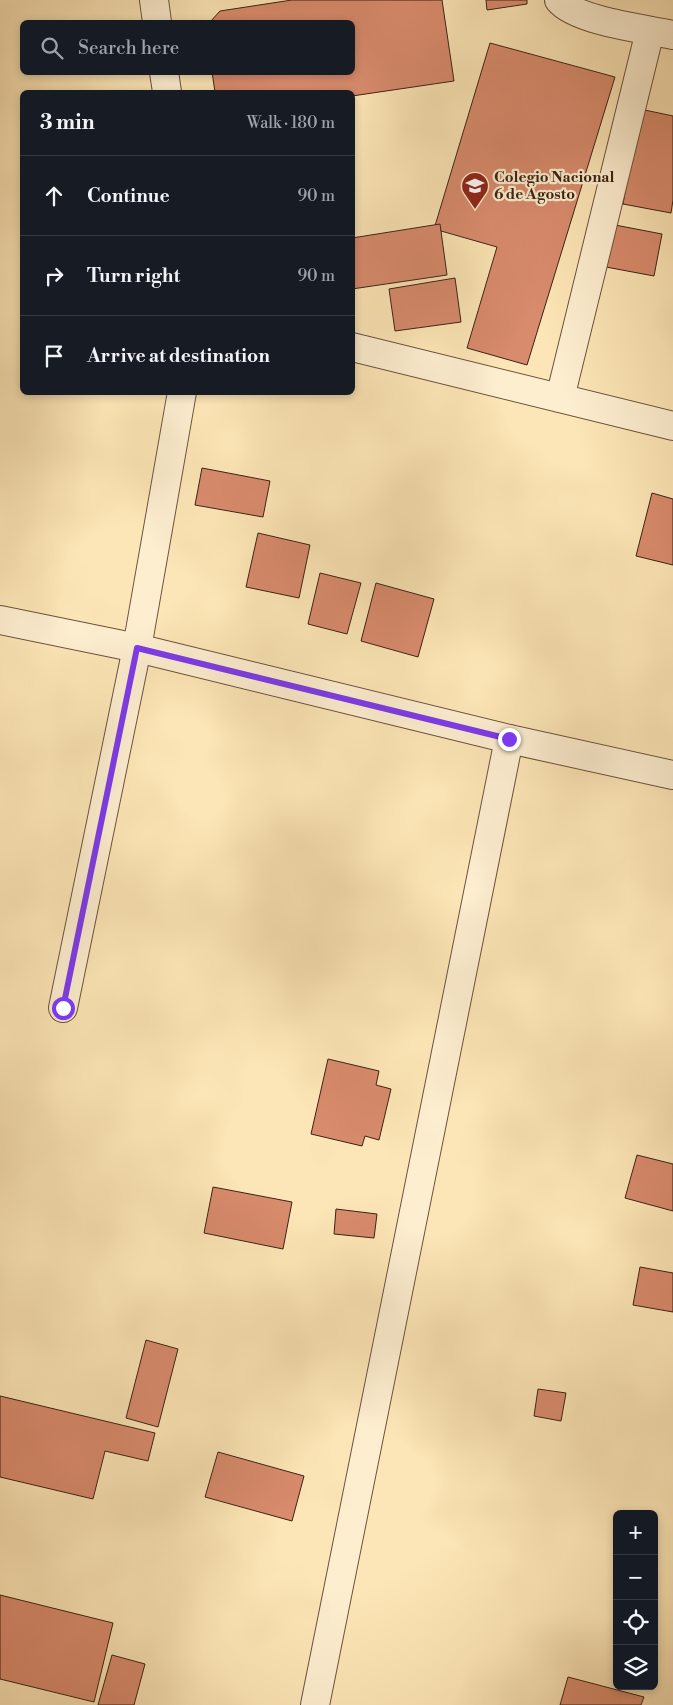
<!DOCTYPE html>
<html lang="en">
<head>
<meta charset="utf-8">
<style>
	:root { --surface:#171b24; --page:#242831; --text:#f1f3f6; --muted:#9ea1a6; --line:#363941 }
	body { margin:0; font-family:"Libre Bodoni",serif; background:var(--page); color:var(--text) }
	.controls { position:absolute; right:15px; bottom:15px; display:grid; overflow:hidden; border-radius:8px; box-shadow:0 2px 8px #0003 }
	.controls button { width:45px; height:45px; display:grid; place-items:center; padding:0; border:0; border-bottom:1px solid var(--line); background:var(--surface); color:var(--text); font:25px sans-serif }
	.stop { position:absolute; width:15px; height:15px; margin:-11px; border:4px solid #7c3aed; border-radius:50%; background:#fff }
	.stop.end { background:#7c3aed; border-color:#fff; box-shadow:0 1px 5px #0008 }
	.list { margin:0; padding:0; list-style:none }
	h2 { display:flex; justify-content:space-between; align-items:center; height:65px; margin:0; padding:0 20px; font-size:21px }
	h2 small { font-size:16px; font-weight:400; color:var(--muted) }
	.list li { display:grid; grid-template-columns:32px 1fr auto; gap:15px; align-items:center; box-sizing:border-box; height:80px; padding:0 20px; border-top:1px solid var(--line) }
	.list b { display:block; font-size:19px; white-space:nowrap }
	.list em { font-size:16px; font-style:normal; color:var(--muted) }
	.icon { flex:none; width:28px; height:28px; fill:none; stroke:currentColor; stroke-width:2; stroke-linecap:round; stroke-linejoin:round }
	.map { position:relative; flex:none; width:673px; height:1705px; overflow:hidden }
	.search { position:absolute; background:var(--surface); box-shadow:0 2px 8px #0003; left:20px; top:20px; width:335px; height:55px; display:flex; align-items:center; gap:12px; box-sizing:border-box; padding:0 18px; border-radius:8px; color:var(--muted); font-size:19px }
	.panel { position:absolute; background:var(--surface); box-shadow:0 2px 8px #0003; left:20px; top:90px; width:335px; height:305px; border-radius:8px }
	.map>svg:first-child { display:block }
	.building { fill:#d88b6d; stroke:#3b2213 }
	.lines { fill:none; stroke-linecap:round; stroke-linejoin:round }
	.minor-casing { stroke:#6b533c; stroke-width:30 }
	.minor { stroke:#fdeed0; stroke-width:28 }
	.route { stroke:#7c3aed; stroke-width:6 }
	.labels { text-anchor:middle; stroke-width:4.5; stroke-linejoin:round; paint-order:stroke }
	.poi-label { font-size:15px; font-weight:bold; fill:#3b2213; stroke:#fdeed0; text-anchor:start }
</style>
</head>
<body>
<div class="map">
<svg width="673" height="1705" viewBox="0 0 673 1705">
	<rect width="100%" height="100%" fill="#fce5b6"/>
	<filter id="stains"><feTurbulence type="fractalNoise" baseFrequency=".004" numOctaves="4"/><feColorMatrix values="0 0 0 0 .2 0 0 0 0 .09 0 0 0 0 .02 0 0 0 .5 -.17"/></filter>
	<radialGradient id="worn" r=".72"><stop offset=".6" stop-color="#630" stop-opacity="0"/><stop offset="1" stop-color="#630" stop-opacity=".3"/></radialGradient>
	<g class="building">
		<path d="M292,0H442L454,81L352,96V92H215L212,72H352V22H210L220,11Z"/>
		<path d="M486,0H527V4L487,10Z"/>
		<path d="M490,43L615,77L527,365L467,348L497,247L434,229Z"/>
		<path d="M640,109L673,116V200L671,213L623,204Z"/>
		<path d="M440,224L447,275L352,289V238Z"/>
		<path d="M615,225L662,234L654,276L606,267Z"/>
		<path d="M455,278L461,322L395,331L389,289Z"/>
		<path d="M202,468L270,481L263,517L195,505Z"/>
		<path d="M652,493L673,499V565L636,556Z"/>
		<path d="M258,533L310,545L299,598L246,587Z"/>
		<path d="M320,573L361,583L347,634L308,624Z"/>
		<path d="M376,583L434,599L418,657L361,641Z"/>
		<path d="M328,1059L379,1071L376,1085L391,1089L379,1140L365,1136L362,1146L311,1134Z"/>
		<path d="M637,1155L673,1164V1211L625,1198Z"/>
		<path d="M213,1187L292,1202L283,1249L204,1233Z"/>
		<path d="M336,1209L377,1214L374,1238L334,1234Z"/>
		<path d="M640,1267L673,1273V1312L633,1305Z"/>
		<path d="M146,1340L178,1349L158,1427L126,1418Z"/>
		<path d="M538,1389L566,1393L561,1421L534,1416Z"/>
		<path d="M0,1396L155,1433L148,1461L105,1451L93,1499L0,1477Z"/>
		<path d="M218,1452L304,1476L292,1521L205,1497Z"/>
		<path d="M0,1595L113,1623L94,1702L0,1679Z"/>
		<path d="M112,1655L145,1664L134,1705H98Z"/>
		<path d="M568,1677L644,1697L641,1705H560Z"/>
	</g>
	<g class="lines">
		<defs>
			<g id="minor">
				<path d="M154,0L157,22"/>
				<path d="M559,0C576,21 645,29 673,35"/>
				<path d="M164,72L167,92"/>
				<path d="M352,347L673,426"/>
				<path d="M560,398L650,31"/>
				<path d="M0,620L137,648L509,739L673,775"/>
				<path d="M63,1008L137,648L182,392"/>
				<path d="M315,1705L509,739"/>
			</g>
		</defs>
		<use href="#minor" class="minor-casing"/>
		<use href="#minor" class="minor"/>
	</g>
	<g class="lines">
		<path class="route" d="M63,1008L137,648L509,739"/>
	</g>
	<defs>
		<symbol id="school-pin" viewBox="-11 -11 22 30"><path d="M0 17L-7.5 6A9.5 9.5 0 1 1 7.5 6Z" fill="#8f2418" stroke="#fdeed0"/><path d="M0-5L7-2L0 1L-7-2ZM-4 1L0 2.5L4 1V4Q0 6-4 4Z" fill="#fff"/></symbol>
	</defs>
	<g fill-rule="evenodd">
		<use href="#school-pin" x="459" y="170" width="32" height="43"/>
	</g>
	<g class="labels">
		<g class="poi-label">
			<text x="494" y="182">Colegio Nacional<tspan x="494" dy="17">6 de Agosto</tspan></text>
		</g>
	</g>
	<rect width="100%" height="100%" filter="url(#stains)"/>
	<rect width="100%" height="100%" fill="url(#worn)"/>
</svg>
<div class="controls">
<button>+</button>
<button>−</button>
<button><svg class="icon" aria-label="locate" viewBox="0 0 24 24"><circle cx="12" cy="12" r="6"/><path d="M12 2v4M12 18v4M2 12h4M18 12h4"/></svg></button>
<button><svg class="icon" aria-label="layers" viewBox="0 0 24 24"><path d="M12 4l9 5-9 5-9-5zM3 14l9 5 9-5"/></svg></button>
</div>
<div class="stop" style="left:63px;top:1008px"></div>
<div class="stop end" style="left:509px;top:739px"></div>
<div class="search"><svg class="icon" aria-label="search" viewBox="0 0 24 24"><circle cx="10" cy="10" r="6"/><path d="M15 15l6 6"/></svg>Search here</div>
<section class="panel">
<h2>3 min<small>Walk · 180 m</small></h2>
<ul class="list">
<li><svg class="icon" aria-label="ahead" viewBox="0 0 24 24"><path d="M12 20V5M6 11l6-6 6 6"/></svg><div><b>Continue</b></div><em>90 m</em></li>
<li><svg class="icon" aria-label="right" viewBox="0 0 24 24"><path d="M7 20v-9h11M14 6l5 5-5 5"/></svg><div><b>Turn right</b></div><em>90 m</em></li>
<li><svg class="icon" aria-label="arrive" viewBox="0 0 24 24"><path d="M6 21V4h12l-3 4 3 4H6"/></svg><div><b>Arrive at destination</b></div></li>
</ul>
</section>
</div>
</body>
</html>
